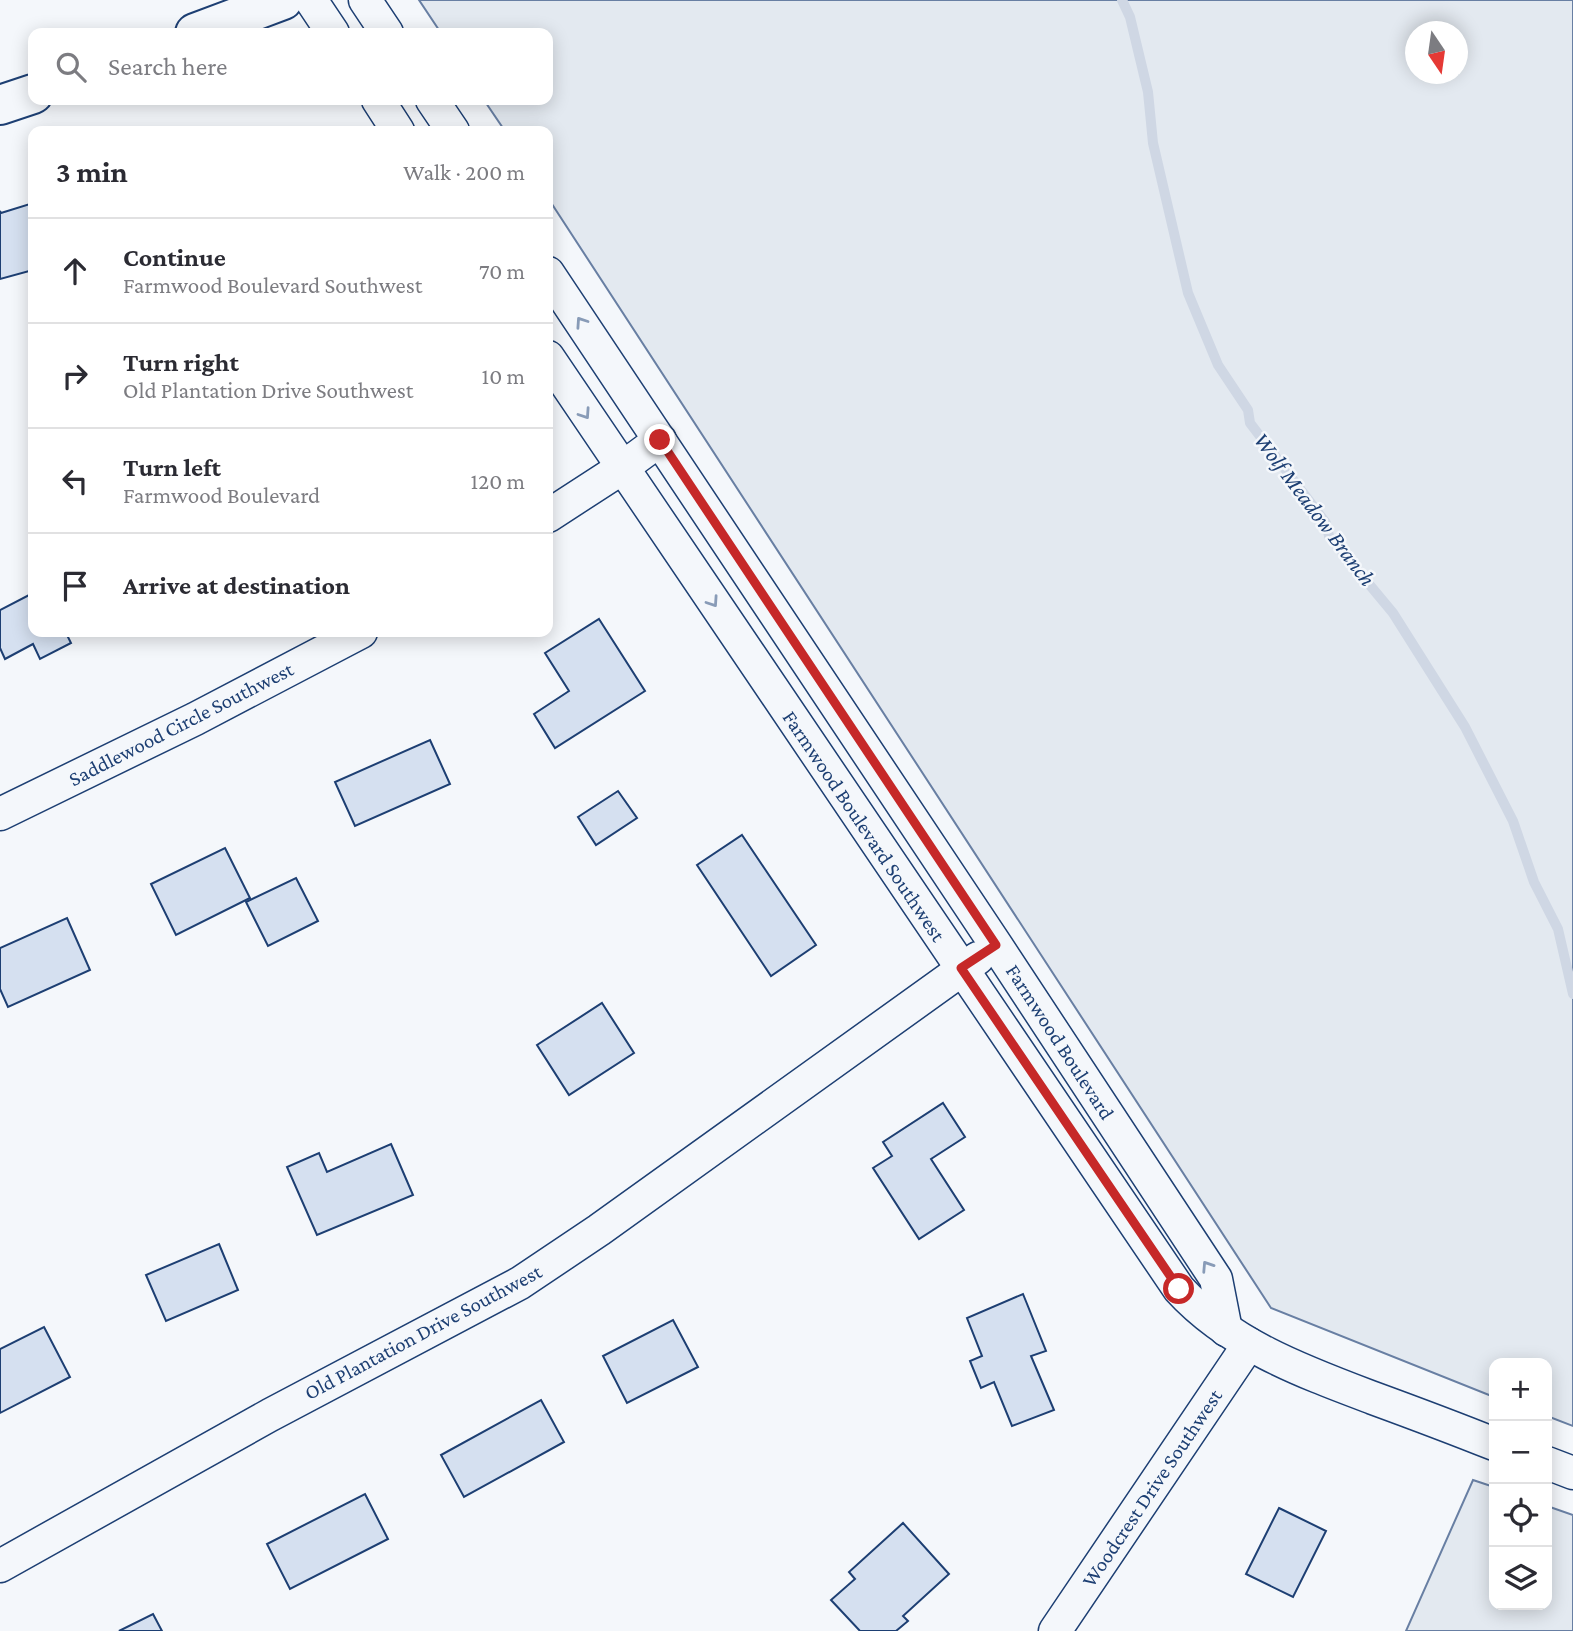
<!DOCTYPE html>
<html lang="en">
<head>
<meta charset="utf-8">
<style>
	:root { --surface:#fff; --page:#f7f7f7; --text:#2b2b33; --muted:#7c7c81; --line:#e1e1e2 }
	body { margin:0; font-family:"Crimson Pro",serif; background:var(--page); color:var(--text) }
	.controls { position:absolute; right:21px; bottom:21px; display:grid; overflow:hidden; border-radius:14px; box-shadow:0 4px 18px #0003 }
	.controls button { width:63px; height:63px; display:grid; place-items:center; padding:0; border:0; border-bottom:2px solid var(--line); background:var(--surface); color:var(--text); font:35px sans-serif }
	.compass { position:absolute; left:1405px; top:21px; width:63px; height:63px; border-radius:50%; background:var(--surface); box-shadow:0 4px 18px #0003; rotate:167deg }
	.stop { position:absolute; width:21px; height:21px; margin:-16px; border:5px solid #c62828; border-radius:50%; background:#fff }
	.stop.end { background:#c62828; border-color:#fff; box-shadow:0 2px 7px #0008 }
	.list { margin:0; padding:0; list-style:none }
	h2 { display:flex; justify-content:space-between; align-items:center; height:91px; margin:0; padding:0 28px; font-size:30px }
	h2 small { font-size:23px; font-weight:400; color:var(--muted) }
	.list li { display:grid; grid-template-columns:46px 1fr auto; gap:21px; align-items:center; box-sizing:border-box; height:105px; padding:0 28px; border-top:2px solid var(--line) }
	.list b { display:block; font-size:26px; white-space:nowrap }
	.list p { margin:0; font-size:23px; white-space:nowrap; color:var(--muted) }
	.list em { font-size:23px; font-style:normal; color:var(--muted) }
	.icon { flex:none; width:38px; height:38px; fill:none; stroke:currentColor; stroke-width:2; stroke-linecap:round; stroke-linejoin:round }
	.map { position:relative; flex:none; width:1573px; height:1631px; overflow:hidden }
	.search { position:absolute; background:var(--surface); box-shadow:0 4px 18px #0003; left:28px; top:28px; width:525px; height:77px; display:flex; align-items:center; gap:18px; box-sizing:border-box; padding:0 24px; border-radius:14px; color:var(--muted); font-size:26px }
	.panel { position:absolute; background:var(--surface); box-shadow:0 4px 18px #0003; left:28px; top:126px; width:525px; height:511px; border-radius:14px }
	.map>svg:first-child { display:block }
	.green { fill:#e3e9f0; stroke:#687fa3; stroke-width:2; fill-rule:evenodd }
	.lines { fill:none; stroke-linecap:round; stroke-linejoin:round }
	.stream { stroke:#cfd7e4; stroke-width:10 }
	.building { fill:#d5e0f0; stroke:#1d3f73; stroke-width:2 }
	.minor-casing { stroke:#1d3f73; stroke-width:35 }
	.tertiary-casing { stroke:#1d3f73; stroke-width:42 }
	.minor { stroke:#f4f7fb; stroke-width:32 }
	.tertiary { stroke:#f4f7fb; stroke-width:38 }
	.oneway { stroke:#889bb7 }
	.route { stroke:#c62828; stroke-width:9 }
	.labels { text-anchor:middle; stroke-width:5; stroke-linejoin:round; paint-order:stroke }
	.street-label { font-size:21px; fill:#1d3f73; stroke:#f4f7fb }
	.water-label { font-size:23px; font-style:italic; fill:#1d3f73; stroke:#f4f7fb }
</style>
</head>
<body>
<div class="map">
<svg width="1573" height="1631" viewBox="0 0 1573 1631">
	<rect width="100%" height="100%" fill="#f4f7fb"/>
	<g class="green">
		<path d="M419,0H1573V1426L1547,1416V1363H1494V1397L1271,1308L548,198V131H505L484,100H548V33H441ZM1416,32H1458V74H1416Z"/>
		<path d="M1473,1480L1494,1487V1605H1547V1506L1573,1515V1631H1406Z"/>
	</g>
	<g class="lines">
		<path class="stream" d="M1122,0L1130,17L1148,92L1153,143L1188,293L1218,365L1248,410L1250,423L1326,523L1329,536L1393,613L1465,727L1513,821L1534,882L1558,929L1573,994"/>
	</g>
	<g class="building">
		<path d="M33,203V270L0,279V211L1,213Z"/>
		<path d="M33,593V632H74L67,635L71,643L40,659L33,644L5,659L0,648V610Z"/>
		<path d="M599,619L645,691L555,748L534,714L569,691L545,653Z"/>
		<path d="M430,740L450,784L355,826L335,782Z"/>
		<path d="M618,791L637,818L596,845L578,817Z"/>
		<path d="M742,835L816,945L771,976L697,865Z"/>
		<path d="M225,848L250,898L176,935L151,884Z"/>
		<path d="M296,878L318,921L268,946L246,902Z"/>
		<path d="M67,918L90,970L8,1007L0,989V948Z"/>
		<path d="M602,1003L634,1053L569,1095L537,1045Z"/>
		<path d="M943,1103L965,1137L931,1159L964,1210L919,1239L873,1168L892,1156L883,1142Z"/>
		<path d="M391,1144L413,1195L317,1235L287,1167L319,1153L327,1172Z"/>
		<path d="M219,1244L238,1290L166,1321L146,1275Z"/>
		<path d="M1023,1294L1046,1351L1031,1356L1054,1410L1012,1426L994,1382L981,1388L970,1361L982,1356L967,1318Z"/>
		<path d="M673,1320L698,1367L627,1403L603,1356Z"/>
		<path d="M44,1327L70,1377L0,1413V1349Z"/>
		<path d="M541,1400L564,1442L464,1497L441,1455Z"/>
		<path d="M365,1494L388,1539L290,1589L267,1544Z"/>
		<path d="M1279,1508L1326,1531L1293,1597L1246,1574Z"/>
		<path d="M903,1523L949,1574L903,1616L908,1621L896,1631H860L831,1600L855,1579L849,1572Z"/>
		<path d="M153,1614L162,1631H119Z"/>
	</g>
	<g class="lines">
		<defs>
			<g id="minor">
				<path d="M311,0L333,33"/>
				<path d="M365,0L387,33"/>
				<path d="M378,100L398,131"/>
				<path d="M432,100L453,131"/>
				<path d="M548,273L996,945L1216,1279L1226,1330"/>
				<path d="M548,357L1179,1289C1230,1345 1304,1372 1373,1398C1414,1413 1454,1428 1494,1444"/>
				<path d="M548,516L622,468L660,440"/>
				<path d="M0,814L195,719L361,632"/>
				<path d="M1547,1463L1573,1473"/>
				<path d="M0,1566L270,1415L520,1283L599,1230L978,958"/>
				<path d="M1055,1631L1249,1344"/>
			</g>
			<g id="tertiary">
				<path d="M195,33L283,0"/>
				<path d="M0,105L33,94"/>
			</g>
		</defs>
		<use href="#minor" class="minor-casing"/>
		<use href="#tertiary" class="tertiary-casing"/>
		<use href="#minor" class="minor"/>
		<use href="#tertiary" class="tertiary"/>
	</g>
	<defs><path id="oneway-chevron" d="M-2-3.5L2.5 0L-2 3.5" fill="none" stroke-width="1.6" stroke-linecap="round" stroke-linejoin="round" transform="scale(1.75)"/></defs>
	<g class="oneway">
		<use href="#oneway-chevron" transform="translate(581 322) rotate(-124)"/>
		<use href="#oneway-chevron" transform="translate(585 414) rotate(56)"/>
		<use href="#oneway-chevron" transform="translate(713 602) rotate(56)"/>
		<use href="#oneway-chevron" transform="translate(1207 1266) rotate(-123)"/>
	</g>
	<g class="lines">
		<path class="route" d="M660,440L996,945L961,968L1179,1289"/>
	</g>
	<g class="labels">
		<g class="street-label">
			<text transform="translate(181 724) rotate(-27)" y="7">Saddlewood Circle Southwest</text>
			<text transform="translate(864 826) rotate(56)" y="7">Farmwood Boulevard Southwest</text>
			<text transform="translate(1060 1042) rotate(57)" y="7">Farmwood Boulevard</text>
			<text transform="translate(423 1332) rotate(-28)" y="7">Old Plantation Drive Southwest</text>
			<text transform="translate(1152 1488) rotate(-56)" y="7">Woodcrest Drive Southwest</text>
		</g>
		<g class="water-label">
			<text transform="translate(1315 509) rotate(53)" y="8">Wolf Meadow Branch</text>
		</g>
	</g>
</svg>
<div class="controls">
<button>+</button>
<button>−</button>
<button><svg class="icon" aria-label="locate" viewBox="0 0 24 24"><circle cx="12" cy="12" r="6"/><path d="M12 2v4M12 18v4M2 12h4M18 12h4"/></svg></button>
<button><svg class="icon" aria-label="layers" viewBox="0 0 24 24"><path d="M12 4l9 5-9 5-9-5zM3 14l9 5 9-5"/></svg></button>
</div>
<svg class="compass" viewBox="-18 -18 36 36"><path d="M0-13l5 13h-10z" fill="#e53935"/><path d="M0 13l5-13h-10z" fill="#7c7c81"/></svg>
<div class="stop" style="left:1179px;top:1289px"></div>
<div class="stop end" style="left:660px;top:440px"></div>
<div class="search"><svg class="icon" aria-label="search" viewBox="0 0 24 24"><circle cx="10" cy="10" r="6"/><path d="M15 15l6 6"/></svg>Search here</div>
<section class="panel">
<h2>3 min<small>Walk · 200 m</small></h2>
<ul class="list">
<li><svg class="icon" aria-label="ahead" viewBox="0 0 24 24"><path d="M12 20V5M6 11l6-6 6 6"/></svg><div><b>Continue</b><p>Farmwood Boulevard Southwest</p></div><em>70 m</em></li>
<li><svg class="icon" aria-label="right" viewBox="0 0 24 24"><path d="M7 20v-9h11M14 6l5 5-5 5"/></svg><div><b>Turn right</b><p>Old Plantation Drive Southwest</p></div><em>10 m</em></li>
<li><svg class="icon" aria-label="left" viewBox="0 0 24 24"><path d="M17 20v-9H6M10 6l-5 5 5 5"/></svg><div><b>Turn left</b><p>Farmwood Boulevard</p></div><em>120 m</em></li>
<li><svg class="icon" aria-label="arrive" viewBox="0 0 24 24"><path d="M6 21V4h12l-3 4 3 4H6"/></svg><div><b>Arrive at destination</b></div></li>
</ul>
</section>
</div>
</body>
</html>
